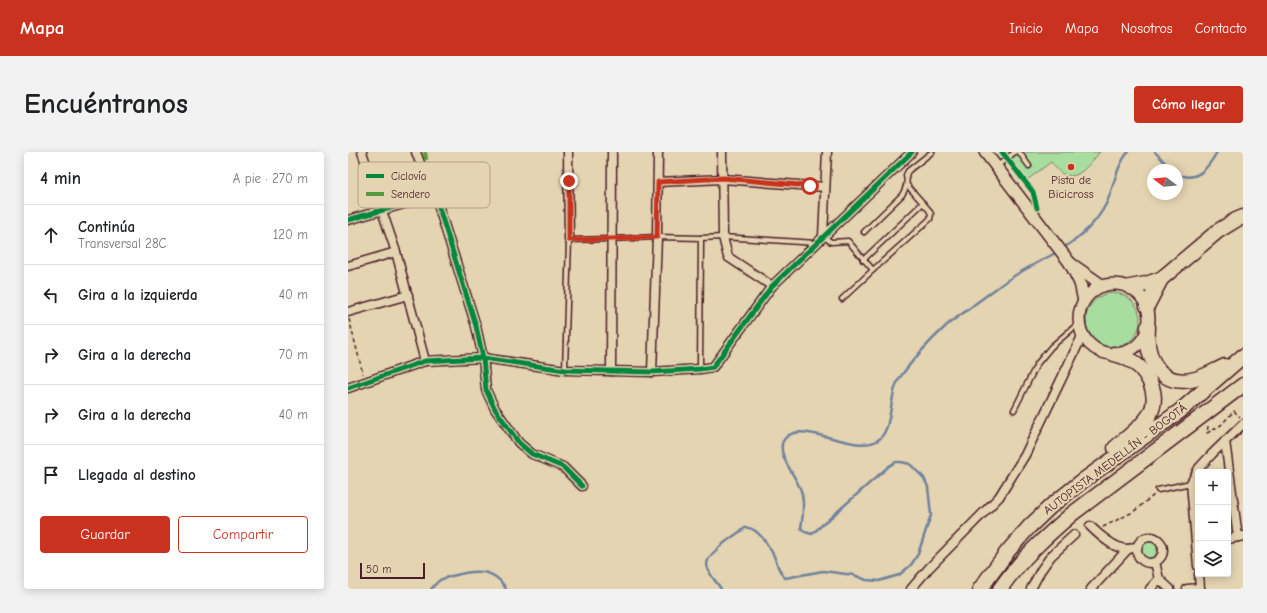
<!DOCTYPE html>
<html lang="es">
<head>
<meta charset="utf-8">
<style>
	:root { --surface:#fff; --page:#f2f2f2; --text:#202124; --muted:#757577; --line:#e0e0e0; --accent:#c8321e }
	body { margin:0; font-family:"Comic Neue",sans-serif; background:var(--page); color:var(--text) }
	.controls { position:absolute; right:12px; bottom:12px; display:grid; overflow:hidden; border-radius:4px; box-shadow:0 2px 10px #0003 }
	.controls button { width:36px; height:36px; display:grid; place-items:center; padding:0; border:0; border-bottom:1px solid var(--line); background:var(--surface); color:var(--text); font:20px sans-serif }
	.compass { position:absolute; left:799px; top:12px; width:36px; height:36px; border-radius:50%; background:var(--surface); box-shadow:0 2px 10px #0003; rotate:286deg }
	.scale { position:absolute; left:12px; bottom:10px; width:65px; box-sizing:border-box; padding-left:4px; border:2px solid #4a1f2b; border-top:0; font-size:11px; line-height:14px; white-space:nowrap; color:#4a1f2b; -webkit-text-stroke:3px #e5d4b1; paint-order:stroke }
	.stop { position:absolute; width:12px; height:12px; margin:-9px; border:3px solid #c8321e; border-radius:50%; background:#fff }
	.stop.end { background:#c8321e; border-color:#fff; box-shadow:0 1px 4px #0008 }
	.list { margin:0; padding:0; list-style:none }
	h2 { display:flex; justify-content:space-between; align-items:center; height:52px; margin:0; padding:0 16px; font-size:17px }
	h2 small { font-size:13px; font-weight:400; color:var(--muted) }
	.list li { display:grid; grid-template-columns:26px 1fr auto; gap:12px; align-items:center; box-sizing:border-box; height:60px; padding:0 16px; border-top:1px solid var(--line) }
	.list b { display:block; font-size:15px; white-space:nowrap }
	.list p { margin:0; font-size:13px; white-space:nowrap; color:var(--muted) }
	.list em { font-size:13px; font-style:normal; color:var(--muted) }
	.actions { display:flex; gap:8px; padding:12px 16px }
	.actions a { flex:1; padding:9px 0; border:1px solid var(--accent); border-radius:4px; text-align:center; font-size:14px; color:var(--accent) }
	.actions .main { background:var(--accent); color:#fff }
	.icon { flex:none; width:22px; height:22px; fill:none; stroke:currentColor; stroke-width:2; stroke-linecap:round; stroke-linejoin:round }
	.map { position:relative; flex:none; width:895px; height:437px; overflow:hidden; border-radius:4px }
	header { display:flex; align-items:center; gap:24px; box-sizing:border-box; height:56px; padding:0 20px; background:var(--accent); color:#fff }
	header strong { font-size:19px }
	nav { display:flex; gap:22px; margin-inline-start:auto; font-size:14px }
	.intro { display:flex; align-items:center; justify-content:space-between; box-sizing:border-box; height:96px; padding:0 24px }
	h1 { margin:0; font-size:28px }
	.button { padding:10px 18px; border-radius:4px; background:var(--accent); color:#fff; font-size:14px; font-weight:700 }
	main { display:flex; gap:24px; padding:0 24px }
	aside { flex:1; background:var(--surface); border-radius:4px; box-shadow:0 2px 10px #0003 }
	.map>svg:first-child { display:block }
	.green { fill:#a8dda0; stroke:#797e66 }
	.lines { fill:none; stroke-linecap:round; stroke-linejoin:round }
	.stream { stroke:#70829d; stroke-width:2.5 }
	.lane-casing { stroke:#4a1f2b; stroke-width:7 }
	.street-casing { stroke:#4a1f2b; stroke-width:11 }
	.secondary-casing { stroke:#4a1f2b; stroke-width:14 }
	.highway-casing { stroke:#4a1f2b; stroke-width:17 }
	.path { stroke:#4a1f2b; stroke-width:1.5; stroke-dasharray:4 3; stroke-linecap:butt }
	.lane { stroke:#e5d4b1; stroke-width:4 }
	.street { stroke:#e5d4b1; stroke-width:8 }
	.secondary { stroke:#e5d4b1; stroke-width:11 }
	.highway { stroke:#e5d4b1; stroke-width:14 }
	.quiet { stroke:#559a41; stroke-width:4; stroke-dasharray:8 4; stroke-linecap:butt }
	.cycleway-casing { stroke:#e5d4b1; stroke-width:8 }
	.cycleway { stroke:#00873e; stroke-width:5 }
	.route { stroke:#c8321e; stroke-width:5 }
	.poi-dot { fill:#c8321e; stroke:#e5d4b1; stroke-width:1.5 }
	.labels { text-anchor:middle; stroke-width:4; stroke-linejoin:round; paint-order:stroke }
	.poi-label { font-size:12px; fill:#4a1f2b; stroke:#e5d4b1 }
	.street-label { font-size:12px; fill:#4a1f2b; stroke:#e5d4b1 }
	.key { fill:#e5d4b1; stroke:#b69e89; stroke-width:1 }
	.key-label { font-size:11px; fill:#4a1f2b }
</style>
</head>
<body>
<header>
<strong>Mapa</strong>
<nav><a>Inicio</a><a>Mapa</a><a>Nosotros</a><a>Contacto</a></nav>
</header>
<div class="intro"><h1>Encuéntranos</h1><a class="button">Cómo llegar</a></div>
<main>
<aside>
<h2>4 min<small>A pie · 270 m</small></h2>
<ul class="list">
<li><svg class="icon" aria-label="ahead" viewBox="0 0 24 24"><path d="M12 20V5M6 11l6-6 6 6"/></svg><div><b>Continúa</b><p>Transversal 28C</p></div><em>120 m</em></li>
<li><svg class="icon" aria-label="left" viewBox="0 0 24 24"><path d="M17 20v-9H6M10 6l-5 5 5 5"/></svg><div><b>Gira a la izquierda</b></div><em>40 m</em></li>
<li><svg class="icon" aria-label="right" viewBox="0 0 24 24"><path d="M7 20v-9h11M14 6l5 5-5 5"/></svg><div><b>Gira a la derecha</b></div><em>70 m</em></li>
<li><svg class="icon" aria-label="right" viewBox="0 0 24 24"><path d="M7 20v-9h11M14 6l5 5-5 5"/></svg><div><b>Gira a la derecha</b></div><em>40 m</em></li>
<li><svg class="icon" aria-label="arrive" viewBox="0 0 24 24"><path d="M6 21V4h12l-3 4 3 4H6"/></svg><div><b>Llegada al destino</b></div></li>
</ul>
<div class="actions"><a class="main">Guardar</a><a>Compartir</a></div>
</aside>
<div class="map">
<svg width="895" height="437" viewBox="0 0 895 437">
	<rect width="100%" height="100%" fill="#e5d4b1"/>
	<filter id="ink" filterUnits="userSpaceOnUse"><feTurbulence type="fractalNoise" baseFrequency=".025" numOctaves="2"/><feDisplacementMap in="SourceGraphic" scale="8" xChannelSelector="R" yChannelSelector="G"/><feConvolveMatrix kernelMatrix="1 2 1 2 8 2 1 2 1" color-interpolation-filters="sRGB"/></filter>
	<g filter="url(#ink)">
		<g class="green">
			<path d="M659,0H752C742,11 728,33 712,20C708,17 706,13 703,10L679,28Z"/>
			<circle cx="765" cy="168" r="27"/>
			<circle cx="801" cy="398" r="8"/>
		</g>
		<g class="lines">
			<g class="stream">
				<path d="M807,0L824,18"/>
				<path d="M829,22C849,31 860,16 869,0"/>
				<path d="M715,96C732,86 749,70 758,52C766,35 768,15 780,0"/>
				<path d="M83,437C86,434 89,430 92,428C95,426 101,425 104,424C125,418 146,415 158,437"/>
				<path d="M373,437C369,430 359,421 359,413C358,401 388,383 397,376C409,374 421,394 426,404C429,411 431,421 437,426L475,419L506,423L518,428L531,429L551,423L563,413L570,402L583,363L580,335L576,326L562,312L553,310H548L541,314L464,382L457,380L453,376C455,365 456,353 454,342C451,327 428,304 435,289C449,263 506,304 530,288C546,277 540,240 553,224C566,206 582,189 598,174C607,166 618,160 627,152C640,143 653,132 666,124C680,115 695,108 709,100"/>
			</g>
			<defs>
				<g id="lane">
					<path d="M671,0L681,14"/>
					<path d="M648,15L667,0"/>
					<path d="M516,80L554,43C558,37 560,31 558,23L560,19L584,0"/>
					<path d="M475,84L483,90L500,89L525,118"/>
					<path d="M515,108L575,51"/>
					<path d="M494,147L525,118L582,67L583,62L581,58L559,33"/>
					<path d="M352,217L353,86"/>
					<path d="M217,218L221,88L263,87L309,85L353,86L375,85L468,91"/>
					<path d="M666,258L689,212L703,195L731,171"/>
					<path d="M810,338L843,331"/>
				</g>
				<g id="street">
					<path d="M14,0L48,100L77,209"/>
					<path d="M68,0L84,44"/>
					<path d="M220,0L221,88"/>
					<path d="M374,0L375,85L380,105L424,134"/>
					<path d="M310,30L375,27L477,35"/>
					<path d="M0,68L87,43L128,174L135,206L77,209L0,236"/>
					<path d="M475,84L479,0"/>
					<path d="M0,114L48,100"/>
					<path d="M0,160L60,143"/>
					<path d="M263,219L264,0"/>
					<path d="M304,220L309,85L310,0"/>
					<path d="M877,289L890,385"/>
					<path d="M234,334L215,315L184,302L171,291L147,257L138,238L135,206L217,218L304,220L352,217L365,215L424,134L564,0"/>
					<path d="M742,374C750,382 768,398 780,397C783,397 787,395 789,394"/>
					<circle cx="802" cy="398" r="13"/>
					<path d="M880,387L895,384"/>
					<path d="M807,410L811,427L822,437"/>
					<path d="M850,414L843,331L851,316L864,302L895,272"/>
					<path d="M851,422L852,437"/>
					<path d="M563,437L581,416L651,345L677,303L735,182"/>
					<path d="M683,437L693,418L703,404L726,383"/>
					<path d="M743,437L780,397"/>
					<path d="M802,437L811,427"/>
					<path d="M839,437L852,436"/>
				</g>
				<g id="secondary">
					<path d="M637,0L722,111L732,131L736,149"/>
					<path d="M722,111L755,134"/>
					<circle cx="766" cy="167" r="35"/>
				</g>
				<g id="highway">
					<path d="M782,135L798,132L813,127"/>
					<path d="M799,154L813,127L870,79L888,68L895,65"/>
					<path d="M800,175C797,203 809,234 843,228C855,226 866,219 877,214"/>
					<path d="M766,202C770,203 774,204 778,206C798,215 813,241 802,262C794,275 778,286 767,296"/>
					<path d="M632,437L660,399L681,375L703,354L733,330L832,259L895,204"/>
					<path d="M652,437C672,408 697,385 724,362L895,233"/>
				</g>
			</defs>
			<use href="#lane" class="lane-casing"/>
			<use href="#street" class="street-casing"/>
			<use href="#secondary" class="secondary-casing"/>
			<use href="#highway" class="highway-casing"/>
			<g class="path">
				<path d="M1,167L15,222"/>
				<path d="M860,274L859,281L873,273L886,259L892,265"/>
				<path d="M755,375L785,360L806,343"/>
			</g>
			<use href="#lane" class="lane"/>
			<use href="#street" class="street"/>
			<use href="#secondary" class="secondary"/>
			<use href="#highway" class="highway"/>
			<path class="quiet" d="M77,0L81,23L87,43"/>
			<defs>
				<g id="cycleway">
					<path d="M654,0L685,40L689,56"/>
					<path d="M0,68L87,43L128,174L135,206L77,209L0,236"/>
					<path d="M234,334L215,315L184,302L171,291L147,257L138,238L135,206L217,218L304,220L352,217L365,215L424,134L564,0"/>
				</g>
			</defs>
			<use href="#cycleway" class="cycleway-casing"/>
			<use href="#cycleway" class="cycleway"/>
		</g>
	</g>
	<g class="lines" filter="url(#ink)">
		<path class="route" d="M221,29V88L263,87L309,85L310,30L375,26L462,34"/>
	</g>
	<circle class="poi-dot" cx="723" cy="15" r="4"/>
	<g class="labels">
		<g class="poi-label">
			<text x="723" y="32">Pista de<tspan x="723" dy="14">Bicicross</tspan></text>
		</g>
		<g class="street-label">
			<text transform="translate(767 307) rotate(-37)" y="4">AUTOPISTA MEDELLÍN - BOGOTÁ</text>
		</g>
	</g>
	<rect x="10" y="10" width="132" height="46" rx="6" class="key"/>
	<rect x="18" y="22" width="18" height="4" fill="#00873e"/>
	<rect x="18" y="40" width="18" height="4" fill="#559a41"/>
	<g class="key-label">
		<text x="43" y="28">Ciclovía</text>
		<text x="43" y="46">Sendero</text>
	</g>
</svg>
<div class="controls">
<button>+</button>
<button>−</button>
<button><svg class="icon" aria-label="layers" viewBox="0 0 24 24"><path d="M12 4l9 5-9 5-9-5zM3 14l9 5 9-5"/></svg></button>
</div>
<svg class="compass" viewBox="-18 -18 36 36"><path d="M0-13l5 13h-10z" fill="#e53935"/><path d="M0 13l5-13h-10z" fill="#757577"/></svg>
<div class="scale">50 m</div>
<div class="stop" style="left:462px;top:34px"></div>
<div class="stop end" style="left:221px;top:29px"></div>
</div>
</main>
</body>
</html>
